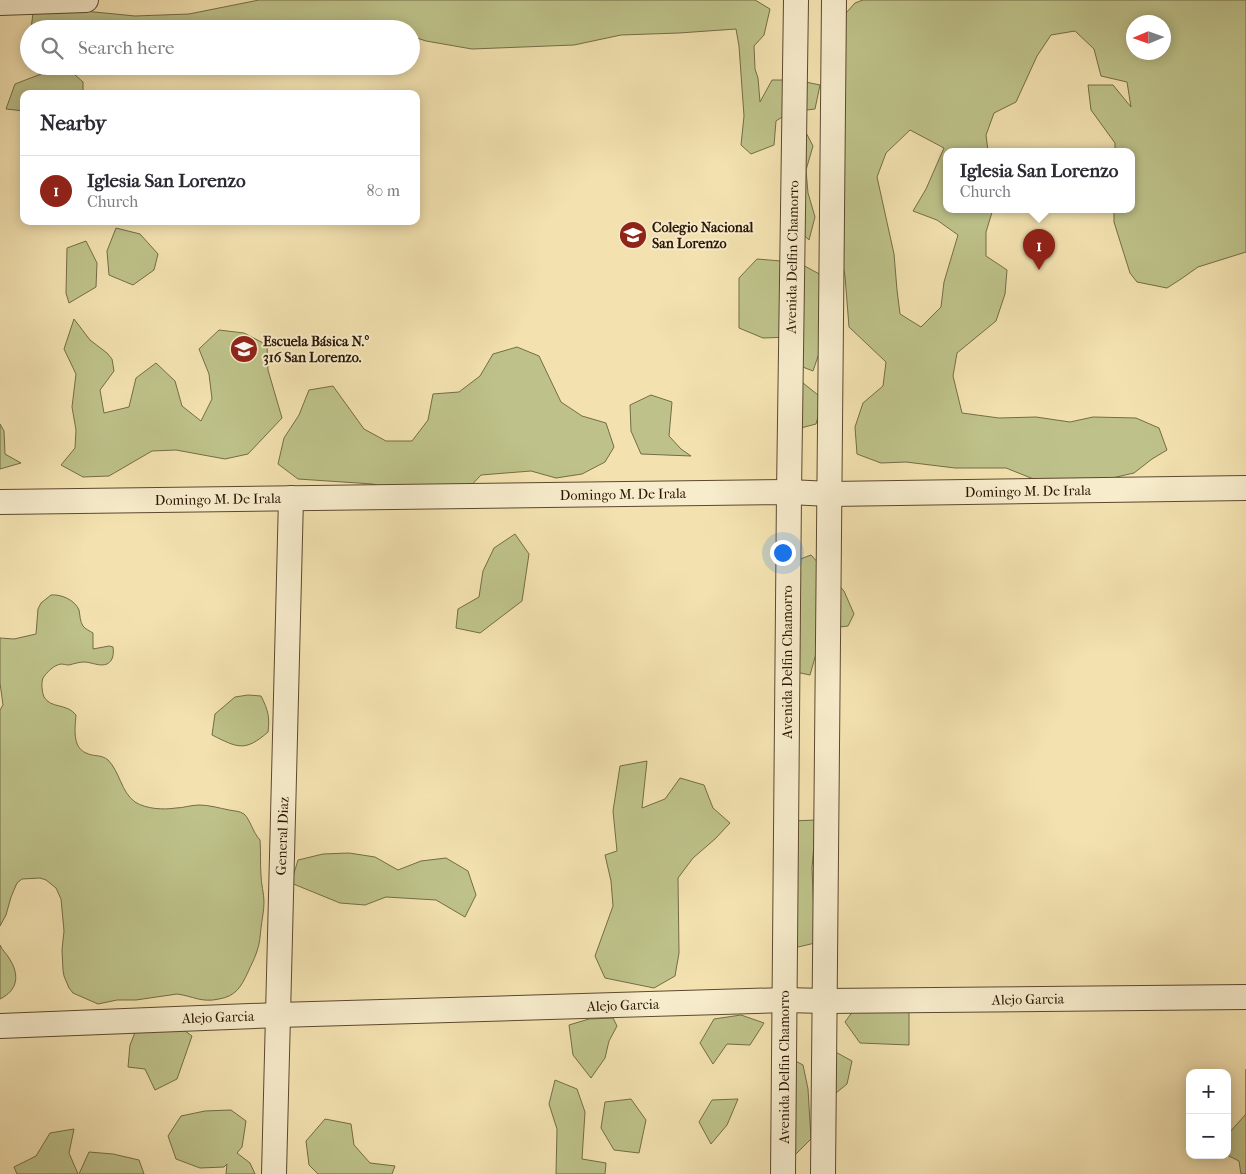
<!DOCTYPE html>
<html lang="en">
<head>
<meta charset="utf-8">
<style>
	:root { --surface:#fff; --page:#f2f2f3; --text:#2b2b33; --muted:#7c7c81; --line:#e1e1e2; --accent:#8f2418 }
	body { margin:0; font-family:"IM FELL French Canon",serif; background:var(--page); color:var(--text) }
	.controls { position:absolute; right:15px; bottom:15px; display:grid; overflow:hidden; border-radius:10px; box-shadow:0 2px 12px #0003 }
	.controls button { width:45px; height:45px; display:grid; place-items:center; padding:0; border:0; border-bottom:1px solid var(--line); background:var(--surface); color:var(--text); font:25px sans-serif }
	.compass { position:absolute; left:1126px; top:15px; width:45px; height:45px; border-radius:50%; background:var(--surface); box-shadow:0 2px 12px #0003; rotate:268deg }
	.you { position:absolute; left:782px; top:552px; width:18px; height:18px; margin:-12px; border:4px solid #fff; border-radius:50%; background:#1a73e8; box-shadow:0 0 0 8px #1a73e833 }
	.badge { display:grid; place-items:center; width:32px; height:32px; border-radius:50%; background:var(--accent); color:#fff; font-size:16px; font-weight:700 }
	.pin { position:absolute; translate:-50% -41px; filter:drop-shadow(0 1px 2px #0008) }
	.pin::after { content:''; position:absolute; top:26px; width:18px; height:15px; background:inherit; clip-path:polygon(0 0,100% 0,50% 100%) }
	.popup { position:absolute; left:943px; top:148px; width:192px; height:65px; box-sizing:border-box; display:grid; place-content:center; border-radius:10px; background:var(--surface); filter:drop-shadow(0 1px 4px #0005); font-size:16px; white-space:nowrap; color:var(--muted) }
	.popup b { font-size:19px; color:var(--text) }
	.popup::after { content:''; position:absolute; left:50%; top:100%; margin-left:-10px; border:10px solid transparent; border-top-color:var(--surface) }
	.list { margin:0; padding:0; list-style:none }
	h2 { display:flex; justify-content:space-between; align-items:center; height:65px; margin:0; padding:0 20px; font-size:21px }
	h2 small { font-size:16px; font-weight:400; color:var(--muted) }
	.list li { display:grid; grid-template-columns:32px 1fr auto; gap:15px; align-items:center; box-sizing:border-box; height:70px; padding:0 20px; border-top:1px solid var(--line) }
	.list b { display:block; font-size:19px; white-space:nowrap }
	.list p { margin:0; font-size:16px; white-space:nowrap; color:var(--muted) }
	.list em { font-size:16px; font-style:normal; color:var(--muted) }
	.icon { flex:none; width:28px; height:28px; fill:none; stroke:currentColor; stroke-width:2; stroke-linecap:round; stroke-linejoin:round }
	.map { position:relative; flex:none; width:1246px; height:1174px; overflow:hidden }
	.search { position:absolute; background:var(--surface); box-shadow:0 2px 12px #0003; left:20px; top:20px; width:400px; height:55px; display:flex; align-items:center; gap:12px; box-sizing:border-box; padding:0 18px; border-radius:28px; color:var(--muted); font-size:19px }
	.panel { position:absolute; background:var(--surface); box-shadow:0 2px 12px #0003; left:20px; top:90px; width:400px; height:135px; border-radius:10px }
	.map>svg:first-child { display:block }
	.green { fill:#bec28a; stroke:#746c46; fill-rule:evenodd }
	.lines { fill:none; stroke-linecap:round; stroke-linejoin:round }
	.street-casing { stroke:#5c482e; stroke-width:26 }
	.street { stroke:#f7eccc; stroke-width:24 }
	.labels { text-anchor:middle; stroke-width:4; stroke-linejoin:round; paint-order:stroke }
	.poi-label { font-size:14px; font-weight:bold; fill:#2a1503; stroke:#f7eccc; text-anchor:start }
	.street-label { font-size:14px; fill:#2a1503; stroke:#f7eccc }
</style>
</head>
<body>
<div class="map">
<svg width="1246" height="1174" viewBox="0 0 1246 1174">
	<rect width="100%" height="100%" fill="#f3e2b0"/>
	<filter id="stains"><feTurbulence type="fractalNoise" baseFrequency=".004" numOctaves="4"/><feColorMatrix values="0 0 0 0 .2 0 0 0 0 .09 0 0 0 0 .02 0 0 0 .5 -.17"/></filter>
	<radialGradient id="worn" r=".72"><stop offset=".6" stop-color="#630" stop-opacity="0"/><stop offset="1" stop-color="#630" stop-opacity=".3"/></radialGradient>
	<g class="green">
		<path d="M259,0H755L770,9L764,35L754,46L755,69L758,78L760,102L772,80H796L820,85L815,109L790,112L776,121L774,145L751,154L741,145L744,116L739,46L736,29L679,33L621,35L574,45L472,49L426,41L411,36V29H388L377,25L326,27L322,29H31L33,13L84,11L135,16L189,14Z"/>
		<path d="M863,0H1246V252L1198,267L1181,279L1167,288L1137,282L1130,273L1114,222V209H1132V151H1115V143L1091,110L1088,85H1113L1131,107L1127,82L1101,76L1094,49L1075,31L1051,35L1037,56L1016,102L994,113L986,135L988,151H946V209H993L986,232V256L1007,270L1005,294L996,321L957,353L953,376L962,413L999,418L1036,417L1070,422L1093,417L1136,418L1159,428L1167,450L1152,459L1134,473L1112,478L1055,484L1031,478L1006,468H955L906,462L881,463L857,454L855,427L863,403L883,386L886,362L849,327L845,276L826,173L837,23L855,3ZM1134,22H1164V52H1134ZM910,130L944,148L926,189L913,211L937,220L958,235L944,282L941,307L921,327L900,314L897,290L894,254L877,177L886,153Z"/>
		<path d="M62,66H65L83,82V94H24V111L6,109L15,84Z"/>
		<path d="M801,123L813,146L806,170L808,193L815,217L809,240L790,222Z"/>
		<path d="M116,228L140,234L158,254L154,270L133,285L109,275L107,251Z"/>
		<path d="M86,241L97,263L96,287L69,303L66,293L67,248Z"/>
		<path d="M757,259L781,261L801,264L823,276L829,324L813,371L790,362L791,337L763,338L739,328V278Z"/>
		<path d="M74,319L90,340L107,353L112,359L114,371L100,390L104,413L129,407L136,378L156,363L175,381L182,406L201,421L212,399L209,374L199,349L219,330L244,333L267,345L268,370L282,418L248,454L225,459L176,450L152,451L109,476L83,477L61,465L75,448L76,430L72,407L76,374L64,349Z"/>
		<path d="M517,347L539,356L561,402L582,416L606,423L614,447L605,462L582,474L556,478L531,471L481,475L464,493H398L373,484L298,479L278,464L284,438L299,415L309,390L333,386L364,429L386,441H412L428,420L433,394L459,392L480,376L493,354Z"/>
		<path d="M803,383L823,399L816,424L793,430L781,409Z"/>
		<path d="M651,395L672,402L669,436L681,449L691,456L641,454L631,431L630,405Z"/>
		<path d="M0,424L4,431L5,454L21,463L0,469Z"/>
		<path d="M515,534L529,554L522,601L480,633L456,628L458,609L479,597L483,571L494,548Z"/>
		<path d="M811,555L844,591L854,614L848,626L823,629L810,675L786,670L787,564Z"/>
		<path d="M51,595C61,594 75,600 79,610C80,615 80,622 83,626C85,629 90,631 93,633V649L109,646L113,647C114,654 113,661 107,664C100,667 91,662 84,662C79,662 73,664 69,665C66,665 63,664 61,664C54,665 47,672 43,678C41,683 42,692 44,697C51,709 67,703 76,715C75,728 72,747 86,753C94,757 101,754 108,760C120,772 121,792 135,802C146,809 163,810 176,808C183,808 191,805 199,805C209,805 219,808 229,810C234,811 240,811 244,814C250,819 253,833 260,840C261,852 260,863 261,875C261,884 264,893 264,902C264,911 262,919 261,928C260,936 260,943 257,951C255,958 251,965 248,972C241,987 236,996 219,999C201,1003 193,996 177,994L136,1000H117L98,1004L73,993L69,988L64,976L63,970L62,950L64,931L61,899L56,888L46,880L40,878L22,879L17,883L11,897L6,915L0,926V710L3,705L0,683V638L14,639L36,634L38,609L41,603Z"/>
		<path d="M248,695L261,696C268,710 270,717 268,732C245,752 238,748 212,735L215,714L235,697Z"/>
		<path d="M647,761L642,808L665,799L680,778L704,785L713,808L730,823L715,839L693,858L678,878L679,953L675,976L654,988L605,978L595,956L613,906L611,881L605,855L617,851L613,811L620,766Z"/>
		<path d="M816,820L812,868L815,943L794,948L792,821Z"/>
		<path d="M349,853L375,857L398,870L421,861L446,858L468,871L476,895L465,917L436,900L386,897L365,905L340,903L291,883L298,860L323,854Z"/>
		<path d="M0,945C2,950 6,953 9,958C20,975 18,990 0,999Z"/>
		<path d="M861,1000L886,1002L909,1013V1045L860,1043L845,1022Z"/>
		<path d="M741,1015L764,1023L750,1045L727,1044L713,1064L700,1043L714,1019Z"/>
		<path d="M613,1018L617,1026L609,1041L605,1058L591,1078L573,1055L569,1025L589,1019Z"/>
		<path d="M138,1025H177L192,1036L177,1079L155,1090L145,1069L128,1067L130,1045Z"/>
		<path d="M830,1049L852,1061L847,1084L831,1097Z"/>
		<path d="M786,1056L803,1065L808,1089L811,1139L793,1157Z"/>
		<path d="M1246,1069V1174H1241L1239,1161L1227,1155V1133H1229L1246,1114Z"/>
		<path d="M555,1080L577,1089L585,1112L582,1159L606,1163L605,1174H556L557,1129L549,1104Z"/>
		<path d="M631,1099L646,1120L639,1153L614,1150L601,1128L605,1102Z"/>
		<path d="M738,1099L727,1125L711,1144L699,1122L712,1100Z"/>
		<path d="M231,1110L246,1121L242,1147L237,1153L250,1163L255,1174H226L227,1164L224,1167L200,1168L176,1159L168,1136L181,1116L205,1111Z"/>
		<path d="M325,1119L351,1124L354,1145L370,1163L395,1166L392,1174H318L309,1165L306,1141Z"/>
		<path d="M74,1129L69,1153L78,1174H17L14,1167L36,1156L50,1133Z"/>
		<path d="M89,1152L113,1154L139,1160L144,1174H79Z"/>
	</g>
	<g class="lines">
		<defs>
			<g id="street">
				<path d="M0,3L86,0"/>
				<path d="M0,502L789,492L830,494L1246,488"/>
				<path d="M0,1026L278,1015L785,1000L825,1001L1246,997"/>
				<path d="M274,1174L291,498"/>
				<path d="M783,1174L789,492L796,0"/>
				<path d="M823,1174L834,0"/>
			</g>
		</defs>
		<use href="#street" class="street-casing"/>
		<use href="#street" class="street"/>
	</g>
	<defs>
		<symbol id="school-disc" viewBox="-11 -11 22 22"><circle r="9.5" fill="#8f2418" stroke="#f7eccc"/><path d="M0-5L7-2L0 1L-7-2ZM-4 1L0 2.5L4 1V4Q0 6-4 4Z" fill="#fff"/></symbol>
	</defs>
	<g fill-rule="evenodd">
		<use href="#school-disc" x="617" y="219" width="32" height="32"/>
		<use href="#school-disc" x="228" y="333" width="32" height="32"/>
	</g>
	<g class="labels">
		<g class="poi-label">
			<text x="652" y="232">Colegio Nacional<tspan x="652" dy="16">San Lorenzo</tspan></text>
			<text x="263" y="346">Escuela Básica N.º<tspan x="263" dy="16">316 San Lorenzo.</tspan></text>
		</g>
		<g class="street-label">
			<text transform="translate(792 257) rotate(-89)" y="5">Avenida Delfin Chamorro</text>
			<text transform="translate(1028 491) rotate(-1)" y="5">Domingo M. De Irala</text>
			<text transform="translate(623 494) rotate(-1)" y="5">Domingo M. De Irala</text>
			<text transform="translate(218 499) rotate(-1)" y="5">Domingo M. De Irala</text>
			<text transform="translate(787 662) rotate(-90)" y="5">Avenida Delfin Chamorro</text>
			<text transform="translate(282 836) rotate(-88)" y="5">General Diaz</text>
			<text transform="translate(1028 999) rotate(-1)" y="5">Alejo Garcia</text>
			<text transform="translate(623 1005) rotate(-2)" y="5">Alejo Garcia</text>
			<text transform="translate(218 1017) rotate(-2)" y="5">Alejo Garcia</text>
			<text transform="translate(784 1067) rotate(-90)" y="5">Avenida Delfin Chamorro</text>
		</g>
	</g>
	<rect width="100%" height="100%" filter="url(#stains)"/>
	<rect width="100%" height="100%" fill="url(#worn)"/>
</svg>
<div class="controls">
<button>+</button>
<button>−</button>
</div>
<svg class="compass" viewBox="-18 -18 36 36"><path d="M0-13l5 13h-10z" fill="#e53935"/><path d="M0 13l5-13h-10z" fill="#7c7c81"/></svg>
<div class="you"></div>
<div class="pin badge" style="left:1039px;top:270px">1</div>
<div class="popup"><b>Iglesia San Lorenzo</b>Church</div>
<div class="search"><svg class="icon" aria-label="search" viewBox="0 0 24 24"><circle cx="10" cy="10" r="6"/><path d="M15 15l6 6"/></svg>Search here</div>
<section class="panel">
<h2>Nearby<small></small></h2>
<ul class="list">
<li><span class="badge">1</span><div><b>Iglesia San Lorenzo</b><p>Church</p></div><em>80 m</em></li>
</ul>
</section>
</div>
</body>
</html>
